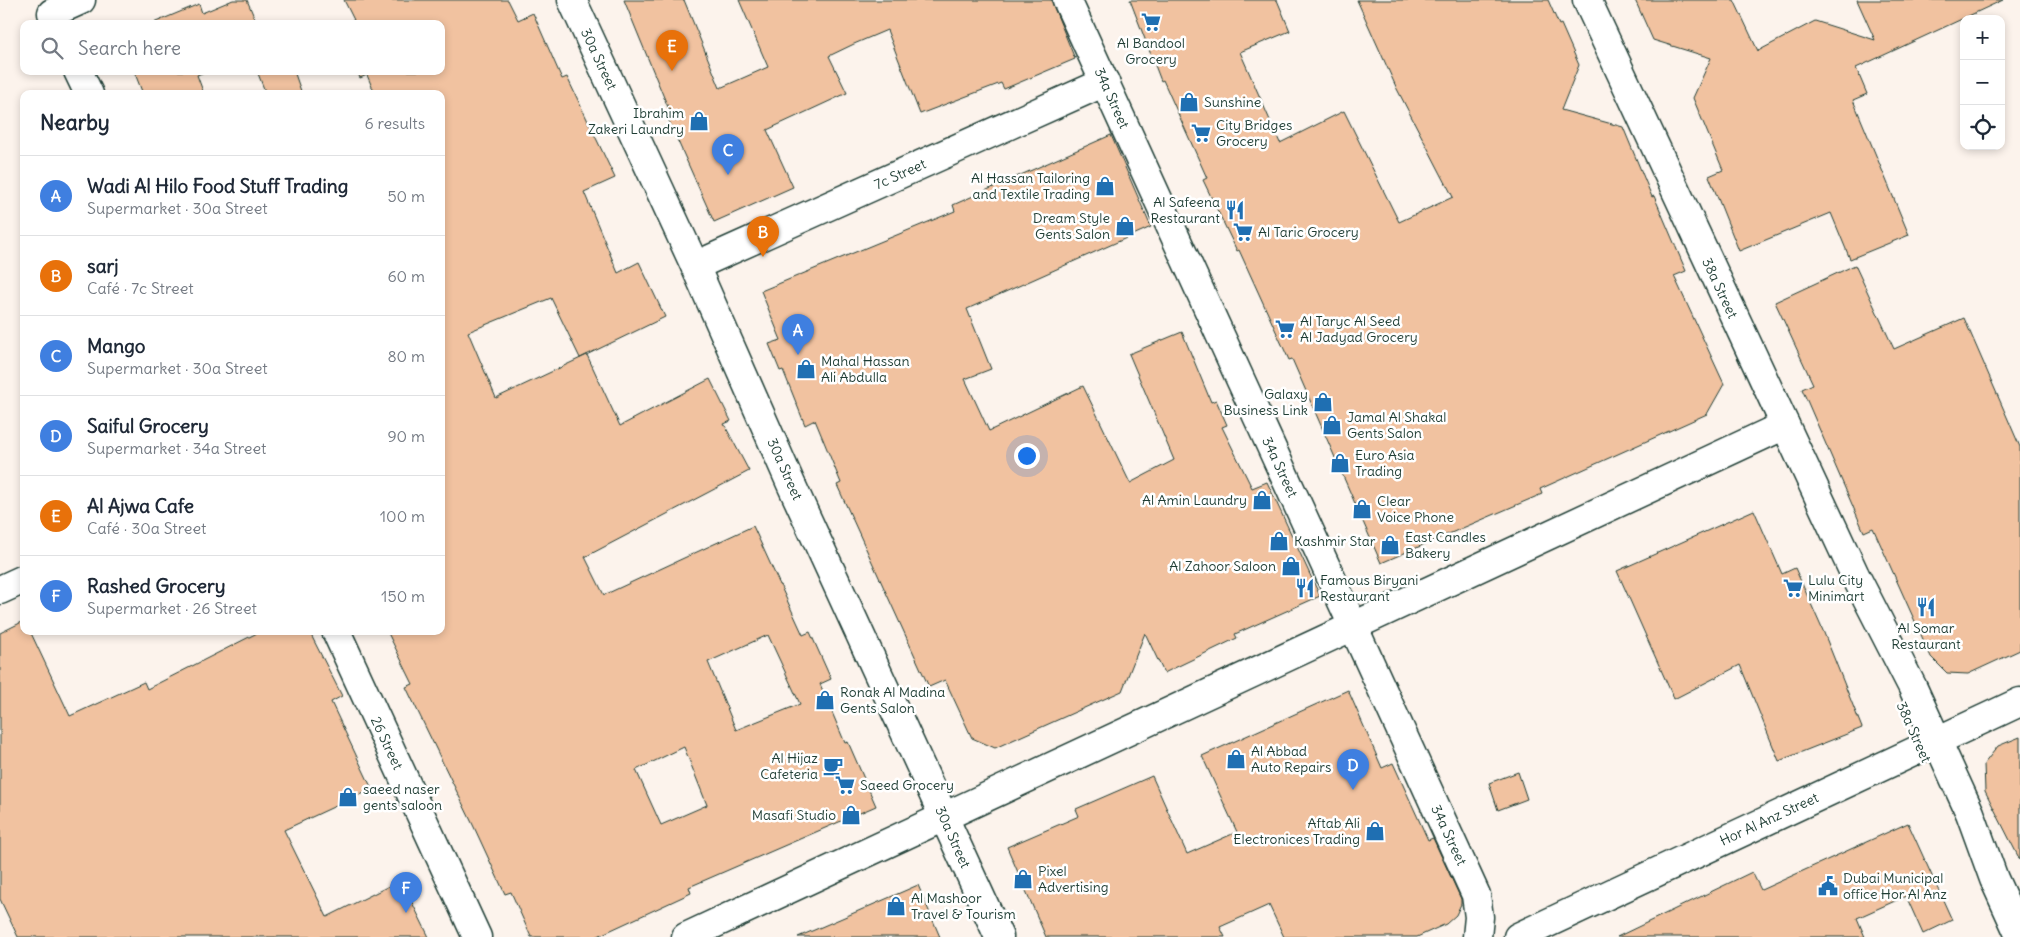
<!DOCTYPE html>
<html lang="en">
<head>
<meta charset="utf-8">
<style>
	:root { --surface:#fff; --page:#f6f6f7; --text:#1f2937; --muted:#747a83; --line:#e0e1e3; --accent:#1f6fb2 }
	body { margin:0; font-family:Delius,sans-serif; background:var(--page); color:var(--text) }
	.controls { position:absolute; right:15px; top:15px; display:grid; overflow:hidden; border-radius:10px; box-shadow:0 2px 8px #0003 }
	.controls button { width:45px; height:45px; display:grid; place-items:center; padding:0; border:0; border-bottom:1px solid var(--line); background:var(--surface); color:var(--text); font:25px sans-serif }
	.you { position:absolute; left:1026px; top:455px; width:18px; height:18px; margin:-12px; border:4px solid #fff; border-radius:50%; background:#1a73e8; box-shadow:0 0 0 8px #1a73e833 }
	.badge { display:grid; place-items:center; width:32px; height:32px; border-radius:50%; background:var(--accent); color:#fff; font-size:16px; font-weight:700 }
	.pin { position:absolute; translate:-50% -41px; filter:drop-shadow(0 1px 2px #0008) }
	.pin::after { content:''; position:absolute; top:26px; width:18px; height:15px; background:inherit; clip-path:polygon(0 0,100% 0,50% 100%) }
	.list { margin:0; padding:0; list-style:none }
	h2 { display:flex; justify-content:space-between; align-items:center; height:65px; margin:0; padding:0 20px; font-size:21px }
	h2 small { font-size:16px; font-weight:400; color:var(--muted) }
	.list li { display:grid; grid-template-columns:32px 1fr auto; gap:15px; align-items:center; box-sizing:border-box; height:80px; padding:0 20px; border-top:1px solid var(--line) }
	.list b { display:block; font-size:19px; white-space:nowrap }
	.list p { margin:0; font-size:16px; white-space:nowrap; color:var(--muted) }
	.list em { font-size:16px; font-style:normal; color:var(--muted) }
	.icon { flex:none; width:28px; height:28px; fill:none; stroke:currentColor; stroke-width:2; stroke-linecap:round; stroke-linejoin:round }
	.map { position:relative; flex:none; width:2020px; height:937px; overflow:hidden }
	.search { position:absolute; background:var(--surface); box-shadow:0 2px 8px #0003; left:20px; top:20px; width:425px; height:55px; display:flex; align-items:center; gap:12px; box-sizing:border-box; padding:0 18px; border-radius:10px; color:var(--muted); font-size:19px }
	.panel { position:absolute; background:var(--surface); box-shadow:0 2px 8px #0003; left:20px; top:90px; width:425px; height:545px; border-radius:10px }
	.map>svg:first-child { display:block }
	.building { fill:#f1c2a0; stroke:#1f3d34; fill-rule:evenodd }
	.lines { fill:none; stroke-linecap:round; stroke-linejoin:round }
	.street-casing { stroke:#1f3d34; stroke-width:31 }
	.street { stroke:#fff; stroke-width:28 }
	.labels { text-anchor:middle; stroke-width:5; stroke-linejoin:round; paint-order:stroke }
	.poi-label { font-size:14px; fill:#1f3d34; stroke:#fff; text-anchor:start }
	.street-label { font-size:14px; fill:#1f3d34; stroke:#fff }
</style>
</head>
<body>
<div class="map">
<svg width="2020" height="937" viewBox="0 0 2020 937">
	<rect width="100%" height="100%" fill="#fcf3ec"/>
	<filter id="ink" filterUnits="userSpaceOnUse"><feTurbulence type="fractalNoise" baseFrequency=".02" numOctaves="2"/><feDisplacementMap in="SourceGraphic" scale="10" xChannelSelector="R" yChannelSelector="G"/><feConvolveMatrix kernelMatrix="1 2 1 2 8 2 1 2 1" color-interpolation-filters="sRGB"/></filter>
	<g filter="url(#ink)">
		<g class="building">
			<path d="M233,0H247L257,24H151L199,4L202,13Z"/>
			<path d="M344,0H508L518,20L533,13L562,79L567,77L615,178L584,192L618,273L639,262L665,317L580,358L551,298L468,332L496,398L587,355L620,426L710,379L731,421L724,424L749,471L585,557L604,595L753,526L803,635L810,632L831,679L820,684L845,743L848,742L876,806L689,887L691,893L596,937H531L511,892L505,894L474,827L406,687L413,684L387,631H441V94H375L367,75L360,78L357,71H441V24H346L354,20ZM768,635L800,704L736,730L708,662ZM684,747L707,805L661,825L636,770Z"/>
			<path d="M624,0H684L720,88L768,67L739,0H1051L1075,59L1004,89L1001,83L920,114L887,30L854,44L829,56L847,93L767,130L793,187L714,222L668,119L672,117Z"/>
			<path d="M1130,0H1277L1290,31L1240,52L1280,143L1344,111L1399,222L1453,197L1397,89L1357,0H1548L1559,25L1561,24L1579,65L1561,110L1623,127L1652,197L1654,196L1686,271L1674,276L1724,384L1707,414L1540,489L1542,494L1381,563L1292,359L1289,360L1239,250L1237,251L1203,180L1207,178L1163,80L1161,81Z"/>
			<path d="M1635,0H1734L1758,51L1815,21L1875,40L1857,0H2003L1856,68L1867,94L1853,100L1909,235L1850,259L1831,213L1739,251L1709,176L1723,170L1693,98L1711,58L1653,40Z"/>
			<path d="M134,71H207L197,75L204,94H143Z"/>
			<path d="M257,71H294L302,94H266Z"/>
			<path d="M1111,135L1151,227L967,309L991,369L965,379L989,431L1083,386L1130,483L1174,460L1129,354L1182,332L1211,402L1216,400L1227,425L1222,427L1252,488L1267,482L1320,596L1235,634L1237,638L1164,673L1145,633L1122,691L995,748L972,738L945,680L929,687L837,485L841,483L815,420L805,425L783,370L780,371L769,344L781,340L761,291L955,211L953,205Z"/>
			<path d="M1855,265L1894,349L1964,318L2020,447V650L1968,674L1947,673L1931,657L1873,528L1864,532L1802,389L1813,384L1775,302Z"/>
			<path d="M1754,510L1782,574L1795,568L1824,633L1862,728L1779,761L1740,665L1674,699L1617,571Z"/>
			<path d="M24,621V631H30L70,716L144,682L147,689L261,631H309L342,696L331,702L372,789L284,830L327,917L401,880L429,937H18L0,899V633Z"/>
			<path d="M1348,690L1382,768L1393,763L1428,840L1433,838L1461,899V904L1456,915L1446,924L1417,937H1284L1269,905L1220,927L1225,937H1046L1007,847L1079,816L1076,809L1152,776L1187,854L1237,832L1202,756Z"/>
			<path d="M2020,737V860L1985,791L1984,764L1998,746Z"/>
			<path d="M1518,772L1527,799L1498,810L1489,783Z"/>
			<path d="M1908,823L1952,920L1923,934L1906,896L1857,918L1865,937H1617L1752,872L1761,890Z"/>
			<path d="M918,885L940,937H798L856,912Z"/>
		</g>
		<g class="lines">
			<defs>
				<g id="street">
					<path d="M572,0L695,266L791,484L999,937"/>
					<path d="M1067,0L1476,895L1479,917L1477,937"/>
					<path d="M1587,0L1855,575L1912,686L1970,813L1994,879L2020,936"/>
					<path d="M52,13L81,0"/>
					<path d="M78,71L89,94"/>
					<path d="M695,266L1105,82"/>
					<path d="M0,590L24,579"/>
					<path d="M336,631L477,937"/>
					<path d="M686,937L1785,425"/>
					<path d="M1518,937L2020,702"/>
				</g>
			</defs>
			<use href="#street" class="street-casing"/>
			<use href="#street" class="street"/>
		</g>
	</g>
	<defs>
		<symbol id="supermarket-bare" viewBox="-9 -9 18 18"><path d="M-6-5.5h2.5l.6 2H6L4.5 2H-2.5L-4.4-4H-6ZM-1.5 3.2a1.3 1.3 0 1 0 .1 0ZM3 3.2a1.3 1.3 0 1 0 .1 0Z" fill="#1f6fb2" stroke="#fff" stroke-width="2.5" paint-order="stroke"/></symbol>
		<symbol id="shop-bare" viewBox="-9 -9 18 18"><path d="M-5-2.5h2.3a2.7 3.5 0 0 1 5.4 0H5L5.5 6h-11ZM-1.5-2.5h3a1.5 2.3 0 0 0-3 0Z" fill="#1f6fb2" stroke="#fff" stroke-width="2.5" paint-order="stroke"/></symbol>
		<symbol id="restaurant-bare" viewBox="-9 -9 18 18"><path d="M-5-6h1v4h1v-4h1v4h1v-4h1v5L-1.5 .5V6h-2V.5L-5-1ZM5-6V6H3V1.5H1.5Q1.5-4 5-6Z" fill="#1f6fb2" stroke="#fff" stroke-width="2.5" paint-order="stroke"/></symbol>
		<symbol id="cafe-bare" viewBox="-9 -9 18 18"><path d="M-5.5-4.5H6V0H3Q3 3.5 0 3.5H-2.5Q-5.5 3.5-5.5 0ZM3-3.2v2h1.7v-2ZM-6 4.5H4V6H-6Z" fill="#1f6fb2" stroke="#fff" stroke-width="2.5" paint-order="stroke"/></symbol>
		<symbol id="civic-bare" viewBox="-9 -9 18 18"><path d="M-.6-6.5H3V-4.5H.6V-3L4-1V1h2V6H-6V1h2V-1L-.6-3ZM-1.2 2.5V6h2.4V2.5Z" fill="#1f6fb2" stroke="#fff" stroke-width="2.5" paint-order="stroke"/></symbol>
	</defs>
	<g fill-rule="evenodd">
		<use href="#supermarket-bare" x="1137" y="8" width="28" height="28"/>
		<use href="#shop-bare" x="1175" y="88" width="28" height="28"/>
		<use href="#shop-bare" x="685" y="107" width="28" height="28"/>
		<use href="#supermarket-bare" x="1187" y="119" width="28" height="28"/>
		<use href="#shop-bare" x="1091" y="172" width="28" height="28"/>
		<use href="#restaurant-bare" x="1221" y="196" width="28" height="28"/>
		<use href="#shop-bare" x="1111" y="212" width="28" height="28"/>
		<use href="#supermarket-bare" x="1229" y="218" width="28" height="28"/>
		<use href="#supermarket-bare" x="1271" y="315" width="28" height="28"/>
		<use href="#shop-bare" x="792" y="355" width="28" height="28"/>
		<use href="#shop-bare" x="1309" y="388" width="28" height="28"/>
		<use href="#shop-bare" x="1318" y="411" width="28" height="28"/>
		<use href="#shop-bare" x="1326" y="449" width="28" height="28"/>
		<use href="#shop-bare" x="1248" y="486" width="28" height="28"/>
		<use href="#shop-bare" x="1348" y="495" width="28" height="28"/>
		<use href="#shop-bare" x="1265" y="527" width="28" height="28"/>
		<use href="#shop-bare" x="1376" y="531" width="28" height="28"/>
		<use href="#shop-bare" x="1277" y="552" width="28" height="28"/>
		<use href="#restaurant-bare" x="1291" y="574" width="28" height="28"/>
		<use href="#supermarket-bare" x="1779" y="574" width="28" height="28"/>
		<use href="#restaurant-bare" x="1912" y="593" width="28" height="28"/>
		<use href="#shop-bare" x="811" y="686" width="28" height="28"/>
		<use href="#shop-bare" x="1222" y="745" width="28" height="28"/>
		<use href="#cafe-bare" x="819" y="752" width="28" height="28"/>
		<use href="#supermarket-bare" x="831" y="771" width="28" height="28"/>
		<use href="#shop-bare" x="334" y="783" width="28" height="28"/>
		<use href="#shop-bare" x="837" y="801" width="28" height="28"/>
		<use href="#shop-bare" x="1361" y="817" width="28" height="28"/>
		<use href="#shop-bare" x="1009" y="865" width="28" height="28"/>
		<use href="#civic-bare" x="1814" y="872" width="28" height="28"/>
		<use href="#shop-bare" x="882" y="892" width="28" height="28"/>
	</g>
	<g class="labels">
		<g class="poi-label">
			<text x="1151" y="48" text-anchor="middle">Al Bandool<tspan x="1151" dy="16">Grocery</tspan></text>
			<text x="1204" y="107">Sunshine</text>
			<text x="684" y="118" text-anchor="end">Ibrahim<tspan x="684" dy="16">Zakeri Laundry</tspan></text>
			<text x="1216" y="130">City Bridges<tspan x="1216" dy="16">Grocery</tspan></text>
			<text x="1090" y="183" text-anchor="end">Al Hassan Tailoring<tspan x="1090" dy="16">and Textile Trading</tspan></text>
			<text x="1220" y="207" text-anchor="end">Al Safeena<tspan x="1220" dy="16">Restaurant</tspan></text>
			<text x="1110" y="223" text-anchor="end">Dream Style<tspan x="1110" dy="16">Gents Salon</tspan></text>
			<text x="1258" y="237">Al Taric Grocery</text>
			<text x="1300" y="326">Al Taryc Al Seed<tspan x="1300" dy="16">Al Jadyad Grocery</tspan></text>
			<text x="821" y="366">Mahal Hassan<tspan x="821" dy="16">Ali Abdulla</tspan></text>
			<text x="1308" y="399" text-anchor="end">Galaxy<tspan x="1308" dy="16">Business Link</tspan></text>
			<text x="1347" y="422">Jamal Al Shakal<tspan x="1347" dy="16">Gents Salon</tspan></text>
			<text x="1355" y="460">Euro Asia<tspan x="1355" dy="16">Trading</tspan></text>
			<text x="1247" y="505" text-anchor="end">Al Amin Laundry</text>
			<text x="1377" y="506">Clear<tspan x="1377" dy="16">Voice Phone</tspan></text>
			<text x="1405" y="542">East Candles<tspan x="1405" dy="16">Bakery</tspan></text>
			<text x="1294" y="546">Kashmir Star</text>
			<text x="1276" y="571" text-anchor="end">Al Zahoor Saloon</text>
			<text x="1320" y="585">Famous Biryani<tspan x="1320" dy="16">Restaurant</tspan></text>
			<text x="1808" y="585">Lulu City<tspan x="1808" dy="16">Minimart</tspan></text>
			<text x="1926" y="633" text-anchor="middle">Al Somar<tspan x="1926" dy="16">Restaurant</tspan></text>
			<text x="840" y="697">Ronak Al Madina<tspan x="840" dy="16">Gents Salon</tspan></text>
			<text x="1251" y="756">Al Abbad<tspan x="1251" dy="16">Auto Repairs</tspan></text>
			<text x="818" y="763" text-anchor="end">Al Hijaz<tspan x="818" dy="16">Cafeteria</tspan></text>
			<text x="860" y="790">Saeed Grocery</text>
			<text x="363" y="794">saeed naser<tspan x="363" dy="16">gents saloon</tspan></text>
			<text x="836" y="820" text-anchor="end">Masafi Studio</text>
			<text x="1360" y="828" text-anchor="end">Aftab Ali<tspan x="1360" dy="16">Electronices Trading</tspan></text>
			<text x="1038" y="876">Pixel<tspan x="1038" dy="16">Advertising</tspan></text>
			<text x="1843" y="883">Dubai Municipal<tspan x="1843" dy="16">office Hor Al Anz</tspan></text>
			<text x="911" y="903">Al Mashoor<tspan x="911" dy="16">Travel &amp; Tourism</tspan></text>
		</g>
		<g class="street-label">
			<text transform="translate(599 59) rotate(65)" y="5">30a Street</text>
			<text transform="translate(1112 98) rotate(66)" y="5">34a Street</text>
			<text transform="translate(900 174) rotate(-24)" y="5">7c Street</text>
			<text transform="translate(1720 288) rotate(65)" y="5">38a Street</text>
			<text transform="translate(1280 467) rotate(65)" y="5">34a Street</text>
			<text transform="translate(785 469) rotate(66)" y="5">30a Street</text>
			<text transform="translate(1914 732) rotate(66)" y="5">38a Street</text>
			<text transform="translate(387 743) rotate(65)" y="5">26 Street</text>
			<text transform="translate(1769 819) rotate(-25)" y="5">Hor Al Anz Street</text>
			<text transform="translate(1449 835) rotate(65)" y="5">34a Street</text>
			<text transform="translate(953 837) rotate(66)" y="5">30a Street</text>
		</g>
	</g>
</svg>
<div class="controls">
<button>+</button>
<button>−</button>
<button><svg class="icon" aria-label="locate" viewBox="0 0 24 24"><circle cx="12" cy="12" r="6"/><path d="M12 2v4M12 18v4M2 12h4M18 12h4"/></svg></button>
</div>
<div class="you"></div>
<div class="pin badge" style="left:798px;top:355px;background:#3f7fe0">A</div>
<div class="pin badge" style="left:763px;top:257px;background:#e8710a">B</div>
<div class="pin badge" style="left:728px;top:175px;background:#3f7fe0">C</div>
<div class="pin badge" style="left:1353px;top:790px;background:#3f7fe0">D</div>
<div class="pin badge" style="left:672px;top:71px;background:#e8710a">E</div>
<div class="pin badge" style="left:406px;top:913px;background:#3f7fe0">F</div>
<div class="search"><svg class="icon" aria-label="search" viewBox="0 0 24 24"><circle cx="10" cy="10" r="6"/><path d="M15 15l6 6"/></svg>Search here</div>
<section class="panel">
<h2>Nearby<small>6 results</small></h2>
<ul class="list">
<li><span class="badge" style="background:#3f7fe0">A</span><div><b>Wadi Al Hilo Food Stuff Trading</b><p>Supermarket · 30a Street</p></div><em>50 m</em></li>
<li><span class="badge" style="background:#e8710a">B</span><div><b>sarj</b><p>Café · 7c Street</p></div><em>60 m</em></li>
<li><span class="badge" style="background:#3f7fe0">C</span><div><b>Mango</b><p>Supermarket · 30a Street</p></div><em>80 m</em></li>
<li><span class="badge" style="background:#3f7fe0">D</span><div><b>Saiful Grocery</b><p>Supermarket · 34a Street</p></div><em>90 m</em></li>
<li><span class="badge" style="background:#e8710a">E</span><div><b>Al Ajwa Cafe</b><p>Café · 30a Street</p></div><em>100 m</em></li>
<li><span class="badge" style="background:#3f7fe0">F</span><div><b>Rashed Grocery</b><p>Supermarket · 26 Street</p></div><em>150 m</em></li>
</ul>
</section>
</div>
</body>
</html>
